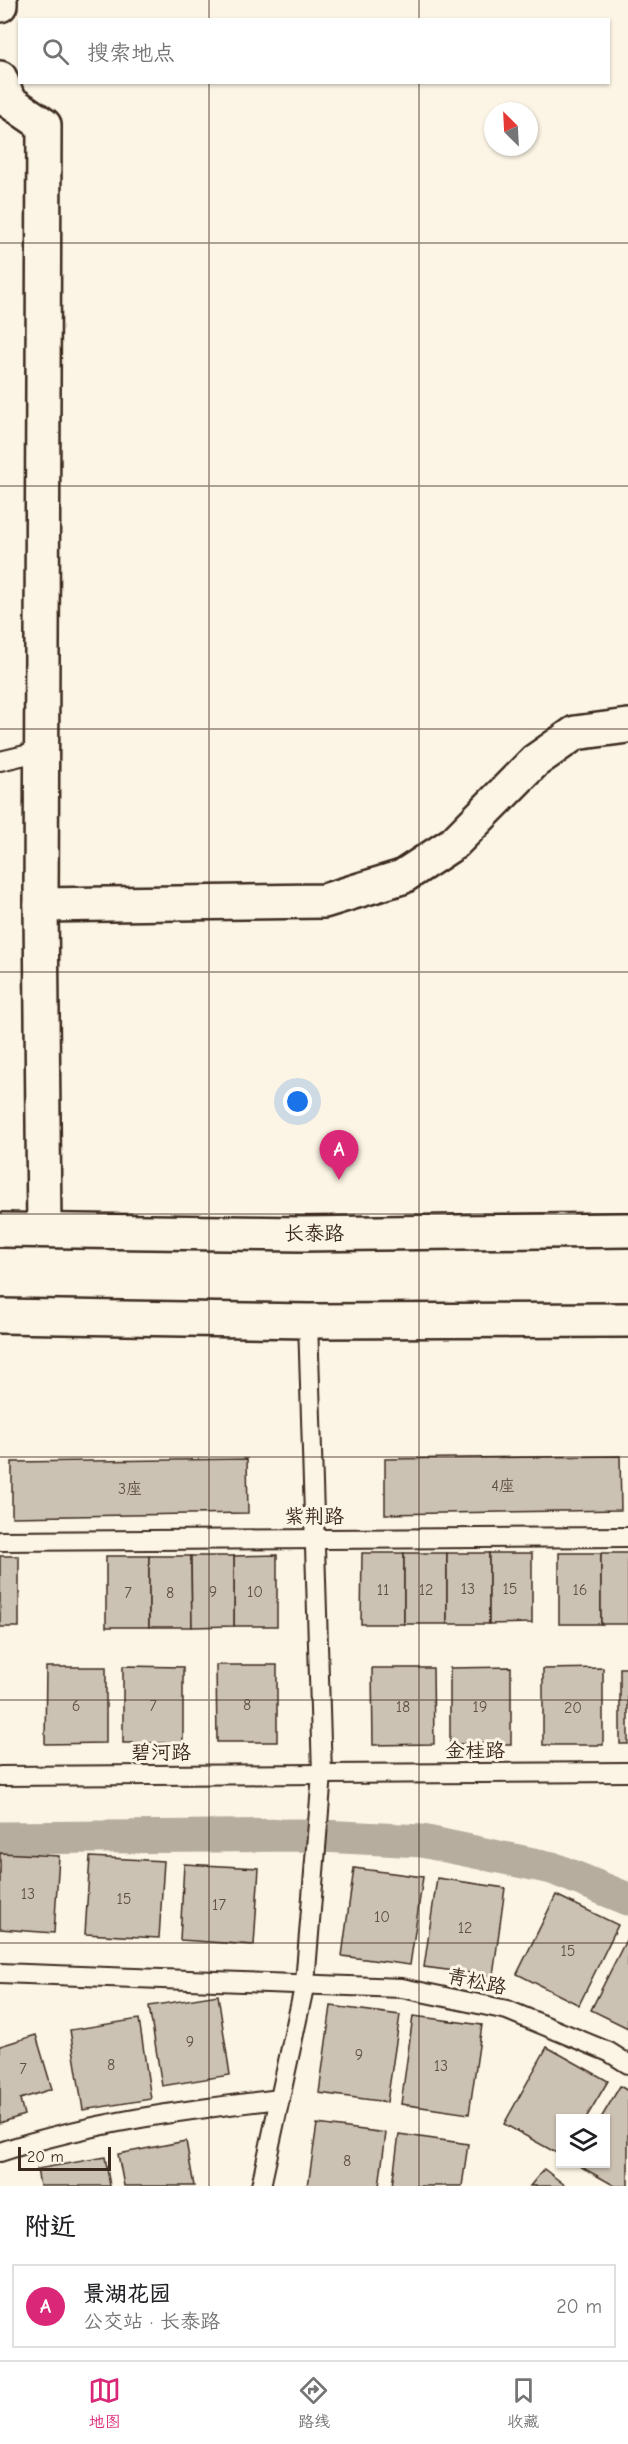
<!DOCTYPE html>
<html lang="zh">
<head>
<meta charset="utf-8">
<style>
	:root { --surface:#fff; --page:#f6f6f6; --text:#202124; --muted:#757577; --line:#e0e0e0; --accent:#db2777 }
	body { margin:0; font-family:"Comic Neue","LXGW WenKai TC",sans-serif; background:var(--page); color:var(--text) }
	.controls { position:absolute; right:18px; bottom:18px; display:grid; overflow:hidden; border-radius:0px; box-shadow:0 2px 4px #0004 }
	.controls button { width:54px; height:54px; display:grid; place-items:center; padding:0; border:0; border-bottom:2px solid var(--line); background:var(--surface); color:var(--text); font:30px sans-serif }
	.compass { position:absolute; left:484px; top:102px; width:54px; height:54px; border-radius:50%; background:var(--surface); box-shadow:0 2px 4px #0004; rotate:336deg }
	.scale { position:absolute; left:18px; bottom:15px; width:93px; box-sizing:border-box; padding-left:6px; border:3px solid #3b2a1e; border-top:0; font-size:16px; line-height:21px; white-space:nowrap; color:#3b2a1e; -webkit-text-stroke:4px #fcf5e5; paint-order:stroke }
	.you { position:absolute; left:298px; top:1102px; width:21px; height:21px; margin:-15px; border:4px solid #fff; border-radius:50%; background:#1a73e8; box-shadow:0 0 0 9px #1a73e833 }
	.badge { display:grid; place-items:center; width:39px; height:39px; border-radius:50%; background:var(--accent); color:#fff; font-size:20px; font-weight:700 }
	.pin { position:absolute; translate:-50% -50px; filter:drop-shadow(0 2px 3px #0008) }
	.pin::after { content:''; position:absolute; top:32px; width:21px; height:18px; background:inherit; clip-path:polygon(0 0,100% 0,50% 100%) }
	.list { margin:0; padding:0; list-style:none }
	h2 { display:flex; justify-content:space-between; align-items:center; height:78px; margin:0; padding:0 24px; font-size:26px }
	h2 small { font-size:20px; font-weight:400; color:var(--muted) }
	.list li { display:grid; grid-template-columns:39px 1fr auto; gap:18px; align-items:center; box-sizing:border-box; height:84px; margin:0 12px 12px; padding:0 12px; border:2px solid var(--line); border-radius:0px }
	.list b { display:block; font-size:22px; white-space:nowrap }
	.list p { margin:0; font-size:20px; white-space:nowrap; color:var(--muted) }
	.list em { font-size:20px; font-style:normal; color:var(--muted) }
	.icon { flex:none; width:33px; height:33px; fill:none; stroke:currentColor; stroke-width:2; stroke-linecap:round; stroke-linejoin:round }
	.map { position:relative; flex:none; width:628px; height:2186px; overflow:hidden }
	.search { position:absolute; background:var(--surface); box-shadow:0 2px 4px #0004; left:18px; right:18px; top:18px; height:66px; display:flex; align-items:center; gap:15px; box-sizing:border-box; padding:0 21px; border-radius:0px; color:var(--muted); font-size:22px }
	.sheet { height:174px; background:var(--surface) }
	nav { display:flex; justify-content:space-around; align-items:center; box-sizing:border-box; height:84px; border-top:2px solid var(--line); background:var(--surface); font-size:16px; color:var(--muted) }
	nav a { display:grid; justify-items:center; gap:3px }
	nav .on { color:var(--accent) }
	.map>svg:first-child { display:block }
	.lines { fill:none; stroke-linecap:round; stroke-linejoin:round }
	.canal { stroke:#b7ad9e; stroke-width:33 }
	.building { fill:#ccc2b3; stroke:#3b2a1e; stroke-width:1.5 }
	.lane-casing { stroke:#3b2a1e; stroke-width:22 }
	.street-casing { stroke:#3b2a1e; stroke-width:38 }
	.highway-casing { stroke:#3b2a1e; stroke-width:38 }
	.lane { stroke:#fcf5e5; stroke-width:18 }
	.street { stroke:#fcf5e5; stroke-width:33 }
	.highway { stroke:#fcf5e5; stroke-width:33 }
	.grid { fill:none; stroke:#3b2a1e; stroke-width:1.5; stroke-opacity:0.55 }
	.labels { text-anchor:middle; stroke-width:6; stroke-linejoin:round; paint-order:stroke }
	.number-label { font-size:16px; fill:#5f5043 }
	.street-label { font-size:20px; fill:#3b2a1e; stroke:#fcf5e5 }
</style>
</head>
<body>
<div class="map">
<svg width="628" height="2186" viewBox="0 0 628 2186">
	<rect width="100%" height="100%" fill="#fcf5e5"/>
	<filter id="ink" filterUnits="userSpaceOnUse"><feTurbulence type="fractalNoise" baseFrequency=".0167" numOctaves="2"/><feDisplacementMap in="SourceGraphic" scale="12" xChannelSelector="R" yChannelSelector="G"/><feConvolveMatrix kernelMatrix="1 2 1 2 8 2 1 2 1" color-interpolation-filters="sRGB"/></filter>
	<g filter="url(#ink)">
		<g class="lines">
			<path class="canal" d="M0,1838L301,1835L422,1841L552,1868L628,1899"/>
		</g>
		<g class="building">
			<path d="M620,1456L621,1510L385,1514V1459Z"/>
			<path d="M247,1459L248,1513L12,1517V1462Z"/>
			<path d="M362,1553H404V1624H361Z"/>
			<rect x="404" y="1553" width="43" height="71"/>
			<rect x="447" y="1553" width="42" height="71"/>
			<path d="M489,1553H532V1623L489,1624Z"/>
			<rect x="559" y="1553" width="42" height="71"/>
			<rect x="601" y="1553" width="27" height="71"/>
			<path d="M277,1555V1626H234V1556Z"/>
			<rect x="0" y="1556" width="19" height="71"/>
			<rect x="106" y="1556" width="43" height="71"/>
			<path d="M149,1556H191L192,1627H149Z"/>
			<path d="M191,1556H234V1626L192,1627Z"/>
			<path d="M216,1665H277V1742H217Z"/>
			<path d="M123,1666L183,1667V1743H123Z"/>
			<path d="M46,1667H106V1743L45,1744Z"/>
			<path d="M511,1667V1744H450V1668Z"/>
			<path d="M372,1668H433L434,1744L373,1745Z"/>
			<path d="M603,1668V1745H543V1669Z"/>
			<rect x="620" y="1668" width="8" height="76"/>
			<path d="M0,1853L59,1856L54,1933L0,1929Z"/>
			<path d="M90,1857L164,1861L159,1938L85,1934Z"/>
			<path d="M184,1864L259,1868L254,1945L180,1940Z"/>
			<path d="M354,1868L423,1877L410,1965L342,1956Z"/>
			<path d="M437,1878L505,1888L493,1976L424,1967Z"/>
			<path d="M556,1895L618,1925L579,2005L517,1974Z"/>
			<path d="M628,1936V2028L591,2010Z"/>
			<path d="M218,1995L230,2075L162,2086L149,2006Z"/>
			<path d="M331,2006L400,2015L387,2102L319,2093Z"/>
			<path d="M413,2016L482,2025L469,2114L401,2104Z"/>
			<path d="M139,2019L151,2099L83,2110L70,2030Z"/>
			<path d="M36,2035L52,2089L20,2099L24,2115L0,2123V2046Z"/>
			<path d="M547,2047L608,2081L586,2118H560V2155L504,2124Z"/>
			<path d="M620,2086L628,2091V2186H615L576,2164H606V2118H601Z"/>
			<path d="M317,2124L386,2133L379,2186H308Z"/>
			<path d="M399,2134L468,2144L462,2186H392Z"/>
			<path d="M186,2141L194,2186H124L118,2154Z"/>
			<path d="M105,2157L110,2186H40L37,2169Z"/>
			<path d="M544,2169L566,2186H530Z"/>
		</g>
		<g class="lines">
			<defs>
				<g id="lane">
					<path d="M0,761L42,751"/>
					<path d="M0,1541L628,1537"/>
					<path d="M0,1776L628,1772"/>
					<path d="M0,1973L402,1988L507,2010L609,2052L628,2064"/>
					<path d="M0,2152C91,2122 185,2110 280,2099"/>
					<path d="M261,2186L305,1983L322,1774L308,1321"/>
				</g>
				<g id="street">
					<path d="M0,5V0"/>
					<path d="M0,78L9,101L44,125L41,905L44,1230"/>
					<path d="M41,905L324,901L402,877L454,843L535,761L575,733L628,726"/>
				</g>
				<g id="highway">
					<path d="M0,1230L301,1234L628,1230"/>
					<path d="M0,1316L308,1321L628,1320"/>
				</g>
			</defs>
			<use href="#lane" class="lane-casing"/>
			<use href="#street" class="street-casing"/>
			<use href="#highway" class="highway-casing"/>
			<use href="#lane" class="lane"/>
			<use href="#street" class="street"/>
			<use href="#highway" class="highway"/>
		</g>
	</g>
	<path class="grid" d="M209,0V20M419,0V20M209,82V2186M419,82V2186M0,243H628M0,486H628M0,729H628M0,972H628M0,1214H628M0,1457H628M0,1700H628M0,1943H628"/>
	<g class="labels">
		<g class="number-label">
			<text x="503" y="1491">4座</text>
			<text x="130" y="1494">3座</text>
			<text x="468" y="1594">13</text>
			<text x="510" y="1594">15</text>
			<text x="383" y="1595">11</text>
			<text x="426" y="1595">12</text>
			<text x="580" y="1595">16</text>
			<text x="213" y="1597">9</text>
			<text x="255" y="1597">10</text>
			<text x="128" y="1598">7</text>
			<text x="170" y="1598">8</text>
			<text x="247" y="1710">8</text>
			<text x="76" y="1711">6</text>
			<text x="153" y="1711">7</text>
			<text x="403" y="1712">18</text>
			<text x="480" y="1712">19</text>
			<text x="573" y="1713">20</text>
			<text x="28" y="1899">13</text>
			<text x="124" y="1904">15</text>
			<text x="219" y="1910">17</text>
			<text x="382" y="1922">10</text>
			<text x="465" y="1933">12</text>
			<text x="568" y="1956">15</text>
			<text x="190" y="2047">9</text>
			<text x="359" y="2060">9</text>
			<text x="111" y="2070">8</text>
			<text x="441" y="2071">13</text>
			<text x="23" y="2074">7</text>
			<text x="347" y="2166">8</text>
		</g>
		<g class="street-label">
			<text x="314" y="1240">长泰路</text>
			<text x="314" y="1523">紫荆路</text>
			<text x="475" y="1757">金桂路</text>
			<text x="161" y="1759">碧河路</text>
			<text transform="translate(477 1981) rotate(12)" y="7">青松路</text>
		</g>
	</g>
</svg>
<div class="controls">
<button><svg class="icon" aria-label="layers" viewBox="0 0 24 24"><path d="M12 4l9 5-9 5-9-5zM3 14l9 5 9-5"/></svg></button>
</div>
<svg class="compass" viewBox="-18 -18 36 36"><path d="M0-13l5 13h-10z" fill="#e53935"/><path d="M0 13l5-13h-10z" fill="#757577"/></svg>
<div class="scale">20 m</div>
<div class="you"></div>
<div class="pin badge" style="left:339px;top:1180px">A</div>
<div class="search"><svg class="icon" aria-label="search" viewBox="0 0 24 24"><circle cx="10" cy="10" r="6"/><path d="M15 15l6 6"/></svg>搜索地点</div>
</div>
<section class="sheet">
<h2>附近<small></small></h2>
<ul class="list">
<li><span class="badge">A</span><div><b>景湖花园</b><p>公交站 · 长泰路</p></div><em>20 m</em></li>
</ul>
</section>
<nav>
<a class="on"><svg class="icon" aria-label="map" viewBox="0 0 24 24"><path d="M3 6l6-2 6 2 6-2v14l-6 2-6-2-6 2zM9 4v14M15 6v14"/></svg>地图</a>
<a><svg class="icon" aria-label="directions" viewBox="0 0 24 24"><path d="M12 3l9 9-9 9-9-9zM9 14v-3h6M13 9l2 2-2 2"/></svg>路线</a>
<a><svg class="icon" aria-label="saved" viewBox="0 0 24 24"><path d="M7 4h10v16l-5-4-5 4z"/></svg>收藏</a>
</nav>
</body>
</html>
